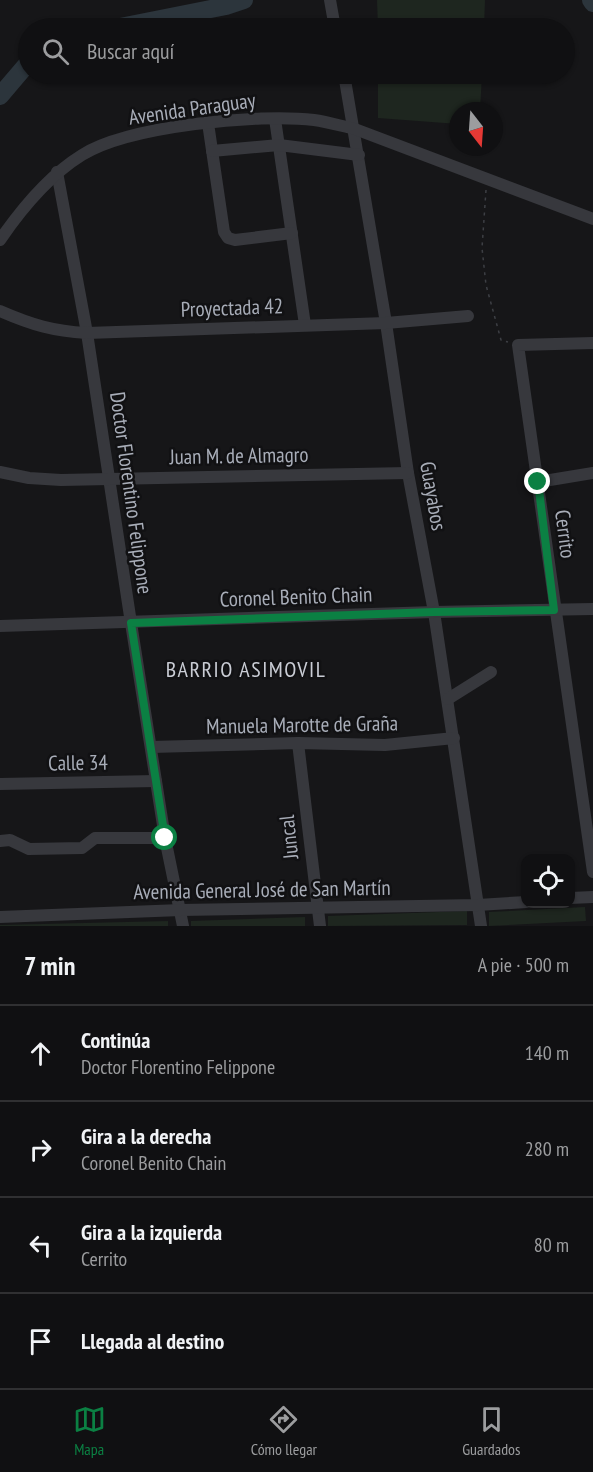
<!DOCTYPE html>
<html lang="es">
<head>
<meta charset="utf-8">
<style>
	:root { --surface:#101012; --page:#1e1e20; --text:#f1f3f6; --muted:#9c9d9f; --line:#303032; --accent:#0b8043 }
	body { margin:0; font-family:"PT Sans Narrow",sans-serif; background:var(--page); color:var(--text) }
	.controls { position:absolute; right:18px; bottom:18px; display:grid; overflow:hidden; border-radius:12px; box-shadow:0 2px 4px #0004 }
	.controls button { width:54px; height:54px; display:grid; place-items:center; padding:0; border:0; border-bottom:2px solid var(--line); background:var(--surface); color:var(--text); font:30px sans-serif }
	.compass { position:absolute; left:449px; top:102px; width:54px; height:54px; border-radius:50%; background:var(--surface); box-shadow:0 2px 4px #0004; rotate:163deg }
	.stop { position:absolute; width:18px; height:18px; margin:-14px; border:4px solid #0b8043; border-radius:50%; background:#fff }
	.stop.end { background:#0b8043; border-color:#fff; box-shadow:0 2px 6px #0008 }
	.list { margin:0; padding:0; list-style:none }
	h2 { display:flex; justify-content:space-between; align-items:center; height:78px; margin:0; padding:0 24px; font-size:26px }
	h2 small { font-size:20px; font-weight:400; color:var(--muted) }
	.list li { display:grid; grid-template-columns:39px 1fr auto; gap:18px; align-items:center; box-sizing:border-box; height:96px; padding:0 24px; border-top:2px solid var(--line) }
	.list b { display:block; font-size:22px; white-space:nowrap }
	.list p { margin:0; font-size:20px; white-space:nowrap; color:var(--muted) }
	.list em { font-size:20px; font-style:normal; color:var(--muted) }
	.icon { flex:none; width:33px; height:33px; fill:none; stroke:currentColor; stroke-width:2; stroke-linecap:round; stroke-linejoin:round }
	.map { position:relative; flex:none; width:593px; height:926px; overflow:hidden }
	.search { position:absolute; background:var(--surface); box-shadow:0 2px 4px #0004; left:18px; right:18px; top:18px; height:66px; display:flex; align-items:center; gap:15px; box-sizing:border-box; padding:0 21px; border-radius:33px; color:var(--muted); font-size:22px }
	.sheet { height:462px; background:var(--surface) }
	nav { display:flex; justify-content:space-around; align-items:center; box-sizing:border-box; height:84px; border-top:2px solid var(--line); background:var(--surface); font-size:16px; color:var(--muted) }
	nav a { display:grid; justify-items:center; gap:3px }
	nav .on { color:var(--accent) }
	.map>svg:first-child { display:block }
	.green { fill:#1e261f }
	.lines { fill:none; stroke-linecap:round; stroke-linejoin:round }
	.river { stroke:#2c353c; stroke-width:18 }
	.path { stroke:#3d3f44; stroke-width:1.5; stroke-dasharray:3 4.5; stroke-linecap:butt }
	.minor { stroke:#37383d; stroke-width:12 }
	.route { stroke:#0b8043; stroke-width:8 }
	.labels { text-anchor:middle; stroke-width:5; stroke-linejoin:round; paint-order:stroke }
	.street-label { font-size:21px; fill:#a8adb8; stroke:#111113 }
	.neighbourhood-label { font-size:22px; letter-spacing:1.5px; fill:#c9ccd4; stroke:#111113 }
</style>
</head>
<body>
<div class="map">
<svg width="593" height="926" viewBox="0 0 593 926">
	<rect width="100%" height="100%" fill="#161618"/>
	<g class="green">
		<path d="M377,0H485L484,28H378Z"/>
		<path d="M378,74H482L480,111H458V124L378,118Z"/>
		<path d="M585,907L586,921L489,926V912Z"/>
		<path d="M467,911V925L328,926V916Z"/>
		<path d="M305,917V926H191V921Z"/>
		<path d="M168,921V926H0V925Z"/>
	</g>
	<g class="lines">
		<g class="river">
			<path d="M591,0L593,3"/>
			<path d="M115,28L226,6L244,0"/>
			<path d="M0,96L28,63"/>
		</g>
		<path class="path" d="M486,190L482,248L486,285L501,340L508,342"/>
		<g class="minor">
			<path d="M330,0L335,28"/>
			<path d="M344,74L386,323L408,473L434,612L481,926"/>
			<path d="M275,119L305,325"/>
			<path d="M208,123L224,232L228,238L235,240L292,233"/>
			<path d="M212,151L279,145L359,155"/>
			<path d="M57,172L87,333L131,623L165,838L183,926"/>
			<path d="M0,240C22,208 48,176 82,155C128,126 260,113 314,120C328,122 341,126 355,129L593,219"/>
			<path d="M0,311C32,325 53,331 87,333L386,323L468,316"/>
			<path d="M593,343L518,345L593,872"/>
			<path d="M0,472L29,478L61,480L408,473"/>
			<path d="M538,482L593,473"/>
			<path d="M0,626L434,612L593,609"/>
			<path d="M448,699L491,672"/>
			<path d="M298,743L320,926"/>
			<path d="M151,747L298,743L385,745L454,738"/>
			<path d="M0,784L156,781"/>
			<path d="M0,841L10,840L29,849L82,848L95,838H165"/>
			<path d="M570,898L593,897"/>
			<path d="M0,917L181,910L478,905L526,902"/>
		</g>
	</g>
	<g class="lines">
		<path class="route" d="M165,838L131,623L434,612L554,610L538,482"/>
	</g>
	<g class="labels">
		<g class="street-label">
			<text transform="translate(192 109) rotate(-8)" y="7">Avenida Paraguay</text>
			<text transform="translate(232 308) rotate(-2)" y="7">Proyectada 42</text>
			<text transform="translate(239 456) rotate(-1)" y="7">Juan M. de Almagro</text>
			<text transform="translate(131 493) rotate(82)" y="7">Doctor Florentino Felippone</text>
			<text transform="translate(433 496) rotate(80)" y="7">Guayabos</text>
			<text transform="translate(565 534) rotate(83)" y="7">Cerrito</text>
			<text transform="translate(296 597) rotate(-2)" y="7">Coronel Benito Chain</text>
			<text transform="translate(302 725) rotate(-1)" y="7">Manuela Marotte de Graña</text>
			<text transform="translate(78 763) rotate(-1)" y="7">Calle 34</text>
			<text transform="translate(289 837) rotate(-96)" y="7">Juncal</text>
			<text transform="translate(262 890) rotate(-1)" y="7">Avenida General José de San Martín</text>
		</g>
		<g class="neighbourhood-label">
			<text x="246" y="677">BARRIO ASIMOVIL</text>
		</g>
	</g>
</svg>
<div class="controls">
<button><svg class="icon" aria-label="locate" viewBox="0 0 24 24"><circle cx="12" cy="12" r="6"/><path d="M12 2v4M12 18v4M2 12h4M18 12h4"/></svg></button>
</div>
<svg class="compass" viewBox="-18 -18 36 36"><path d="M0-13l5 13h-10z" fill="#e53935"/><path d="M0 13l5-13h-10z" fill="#9c9d9f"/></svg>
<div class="stop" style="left:165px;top:838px"></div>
<div class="stop end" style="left:538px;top:482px"></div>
<div class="search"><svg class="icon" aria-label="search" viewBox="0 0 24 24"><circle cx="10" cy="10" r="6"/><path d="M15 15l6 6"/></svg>Buscar aquí</div>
</div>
<section class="sheet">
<h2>7 min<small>A pie · 500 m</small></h2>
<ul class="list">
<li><svg class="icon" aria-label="ahead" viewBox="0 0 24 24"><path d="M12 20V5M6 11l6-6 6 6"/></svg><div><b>Continúa</b><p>Doctor Florentino Felippone</p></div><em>140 m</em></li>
<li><svg class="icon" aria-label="right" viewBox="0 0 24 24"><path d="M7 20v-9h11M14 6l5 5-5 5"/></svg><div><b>Gira a la derecha</b><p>Coronel Benito Chain</p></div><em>280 m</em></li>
<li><svg class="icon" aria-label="left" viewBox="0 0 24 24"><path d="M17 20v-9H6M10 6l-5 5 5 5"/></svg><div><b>Gira a la izquierda</b><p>Cerrito</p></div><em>80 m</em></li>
<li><svg class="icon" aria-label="arrive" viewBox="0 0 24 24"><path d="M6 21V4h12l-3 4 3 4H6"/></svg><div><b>Llegada al destino</b></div></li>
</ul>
</section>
<nav>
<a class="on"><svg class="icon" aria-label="map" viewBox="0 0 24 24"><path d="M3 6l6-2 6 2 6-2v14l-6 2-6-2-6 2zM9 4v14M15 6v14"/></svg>Mapa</a>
<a><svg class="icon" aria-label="directions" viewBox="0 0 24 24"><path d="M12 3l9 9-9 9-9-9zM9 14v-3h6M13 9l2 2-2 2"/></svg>Cómo llegar</a>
<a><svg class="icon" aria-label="saved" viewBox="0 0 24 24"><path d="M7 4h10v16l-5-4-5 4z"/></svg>Guardados</a>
</nav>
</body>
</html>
